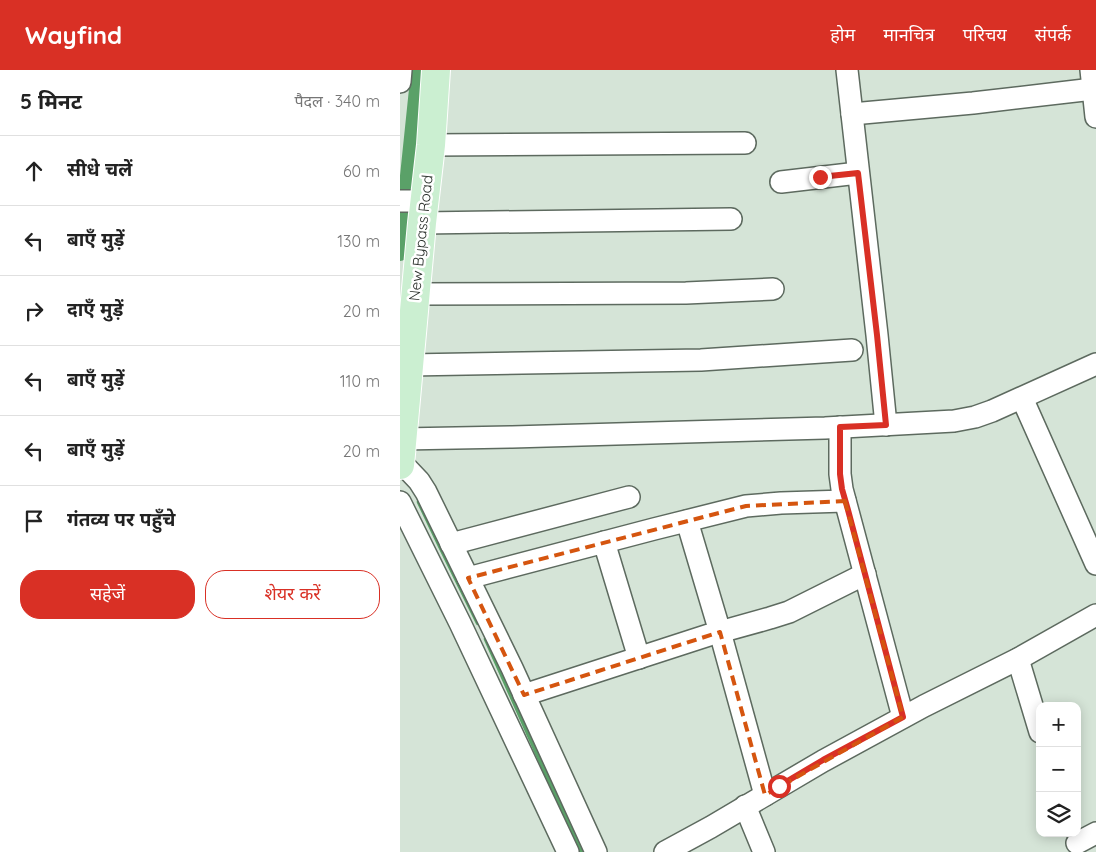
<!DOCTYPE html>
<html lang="hi">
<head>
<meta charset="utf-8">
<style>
	:root { --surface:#fff; --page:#f2f2f2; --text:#222; --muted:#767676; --line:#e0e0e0; --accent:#d93025 }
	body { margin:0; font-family:Quicksand,"Noto Sans Devanagari",sans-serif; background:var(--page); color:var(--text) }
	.controls { position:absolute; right:15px; bottom:15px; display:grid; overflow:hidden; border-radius:10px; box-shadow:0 2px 12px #0003 }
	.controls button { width:45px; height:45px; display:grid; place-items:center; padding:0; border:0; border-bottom:1px solid var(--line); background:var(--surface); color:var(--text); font:25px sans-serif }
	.stop { position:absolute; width:15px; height:15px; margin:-11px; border:4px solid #d93025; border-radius:50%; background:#fff }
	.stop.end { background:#d93025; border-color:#fff; box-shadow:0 1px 5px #0008 }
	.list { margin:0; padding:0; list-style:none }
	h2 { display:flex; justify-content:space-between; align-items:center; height:65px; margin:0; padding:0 20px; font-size:21px }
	h2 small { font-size:16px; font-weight:400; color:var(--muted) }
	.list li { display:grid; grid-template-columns:32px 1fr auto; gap:15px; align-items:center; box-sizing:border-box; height:70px; padding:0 20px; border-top:1px solid var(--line) }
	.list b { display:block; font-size:19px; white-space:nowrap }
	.list em { font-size:16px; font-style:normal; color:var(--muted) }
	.actions { display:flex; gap:10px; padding:15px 20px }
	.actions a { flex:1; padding:11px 0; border:1px solid var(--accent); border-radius:20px; text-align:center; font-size:18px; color:var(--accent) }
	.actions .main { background:var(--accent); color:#fff }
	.icon { flex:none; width:28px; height:28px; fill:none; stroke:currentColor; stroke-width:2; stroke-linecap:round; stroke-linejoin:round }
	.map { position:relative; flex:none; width:696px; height:782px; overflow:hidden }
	header { display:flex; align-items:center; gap:30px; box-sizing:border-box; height:70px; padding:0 25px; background:var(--accent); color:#fff }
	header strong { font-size:24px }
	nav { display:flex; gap:28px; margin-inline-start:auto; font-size:18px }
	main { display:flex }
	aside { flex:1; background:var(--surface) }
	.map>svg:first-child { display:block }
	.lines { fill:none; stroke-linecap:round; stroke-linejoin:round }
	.stream { stroke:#5aa168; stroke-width:4.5 }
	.canal { stroke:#5aa168; stroke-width:16 }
	.minor-casing { stroke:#5d6a5f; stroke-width:24 }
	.major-casing { stroke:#fff; stroke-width:30 }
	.minor { stroke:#fff; stroke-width:21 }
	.major { stroke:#cbefd1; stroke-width:28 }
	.route { stroke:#d93025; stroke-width:6 }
	.marked { fill:none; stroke:#d5550f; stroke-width:4; stroke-dasharray:10 6; stroke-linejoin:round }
	.labels { text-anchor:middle; stroke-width:5; stroke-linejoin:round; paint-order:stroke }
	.street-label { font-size:15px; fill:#2a302b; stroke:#fff }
</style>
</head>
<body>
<header>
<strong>Wayfind</strong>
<nav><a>होम</a><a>मानचित्र</a><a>परिचय</a><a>संपर्क</a></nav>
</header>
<main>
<aside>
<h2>5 मिनट<small>पैदल · 340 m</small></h2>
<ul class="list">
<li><svg class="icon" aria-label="ahead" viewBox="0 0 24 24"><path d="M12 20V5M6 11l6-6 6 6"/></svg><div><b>सीधे चलें</b></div><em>60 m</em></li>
<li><svg class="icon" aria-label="left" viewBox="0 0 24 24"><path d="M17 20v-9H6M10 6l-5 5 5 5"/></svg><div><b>बाएँ मुड़ें</b></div><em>130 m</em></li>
<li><svg class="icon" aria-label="right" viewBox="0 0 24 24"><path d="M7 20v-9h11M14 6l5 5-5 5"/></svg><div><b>दाएँ मुड़ें</b></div><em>20 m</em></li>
<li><svg class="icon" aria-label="left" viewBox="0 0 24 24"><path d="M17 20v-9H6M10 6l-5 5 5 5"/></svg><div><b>बाएँ मुड़ें</b></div><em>110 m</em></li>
<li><svg class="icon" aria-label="left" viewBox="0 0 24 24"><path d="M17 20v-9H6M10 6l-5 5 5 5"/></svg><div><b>बाएँ मुड़ें</b></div><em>20 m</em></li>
<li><svg class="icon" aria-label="arrive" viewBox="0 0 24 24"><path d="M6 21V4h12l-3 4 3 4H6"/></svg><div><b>गंतव्य पर पहुँचे</b></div></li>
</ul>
<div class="actions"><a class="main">सहेजें</a><a>शेयर करें</a></div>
</aside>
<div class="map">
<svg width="696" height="782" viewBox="0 0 696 782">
	<rect width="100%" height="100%" fill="#d5e4d7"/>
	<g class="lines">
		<g class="stream">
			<path d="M19,432L40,476L78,553"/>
			<path d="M86,569L181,782"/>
		</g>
		<path class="canal" d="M0,183L19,0"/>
		<defs>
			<g id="minor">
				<path d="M447,0L477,265L486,355"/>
				<path d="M691,0L696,47"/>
				<path d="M0,12L1,0"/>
				<path d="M452,44L573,33L693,19"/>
				<path d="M31,75L345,73"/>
				<path d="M381,112L458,103"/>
				<path d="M0,131H24"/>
				<path d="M22,153L331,149"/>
				<path d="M15,224L286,223L373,219"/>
				<path d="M9,295L301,290L452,280"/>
				<path d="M622,328L696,494"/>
				<path d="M440,357V404L442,419L503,647"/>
				<path d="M2,369L112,367L425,358L554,351L575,347L592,341L696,294"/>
				<path d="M0,391L19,411L26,422L112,598L196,782"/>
				<path d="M0,432L60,553L168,782"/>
				<path d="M287,451L320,562L365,725"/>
				<path d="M204,472L239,588"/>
				<path d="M51,474L229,427"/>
				<path d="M68,508L254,459L346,436L381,433L445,431"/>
				<path d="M618,589L640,662"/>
				<path d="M124,625L309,565L370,548L389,542L465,504"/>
				<path d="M345,736L364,782"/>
				<path d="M677,773L696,763"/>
				<path d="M265,782L311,757L423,691L524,636L618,589L696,545"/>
			</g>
			<path id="major" d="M0,395L22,153L31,75L36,0"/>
		</defs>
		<use href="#minor" class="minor-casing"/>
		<use href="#major" class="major-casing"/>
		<use href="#minor" class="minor"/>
		<use href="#major" class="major"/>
	</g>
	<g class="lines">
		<path class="route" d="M379,716L423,690L503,647L448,440L442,419L440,404V357L486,355L477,265L458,103L420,107"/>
	</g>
	<path class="marked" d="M445,431L503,647L365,725L320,562L124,625L68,508L346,436Z"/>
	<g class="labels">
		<g class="street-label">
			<text transform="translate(21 168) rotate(-84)" y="5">New Bypass Road</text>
		</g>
	</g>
</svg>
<div class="controls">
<button>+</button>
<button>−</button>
<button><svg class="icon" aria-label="layers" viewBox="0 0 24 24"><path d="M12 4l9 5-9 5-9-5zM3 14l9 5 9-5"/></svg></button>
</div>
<div class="stop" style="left:379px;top:716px"></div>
<div class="stop end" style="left:420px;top:107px"></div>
</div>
</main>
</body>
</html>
